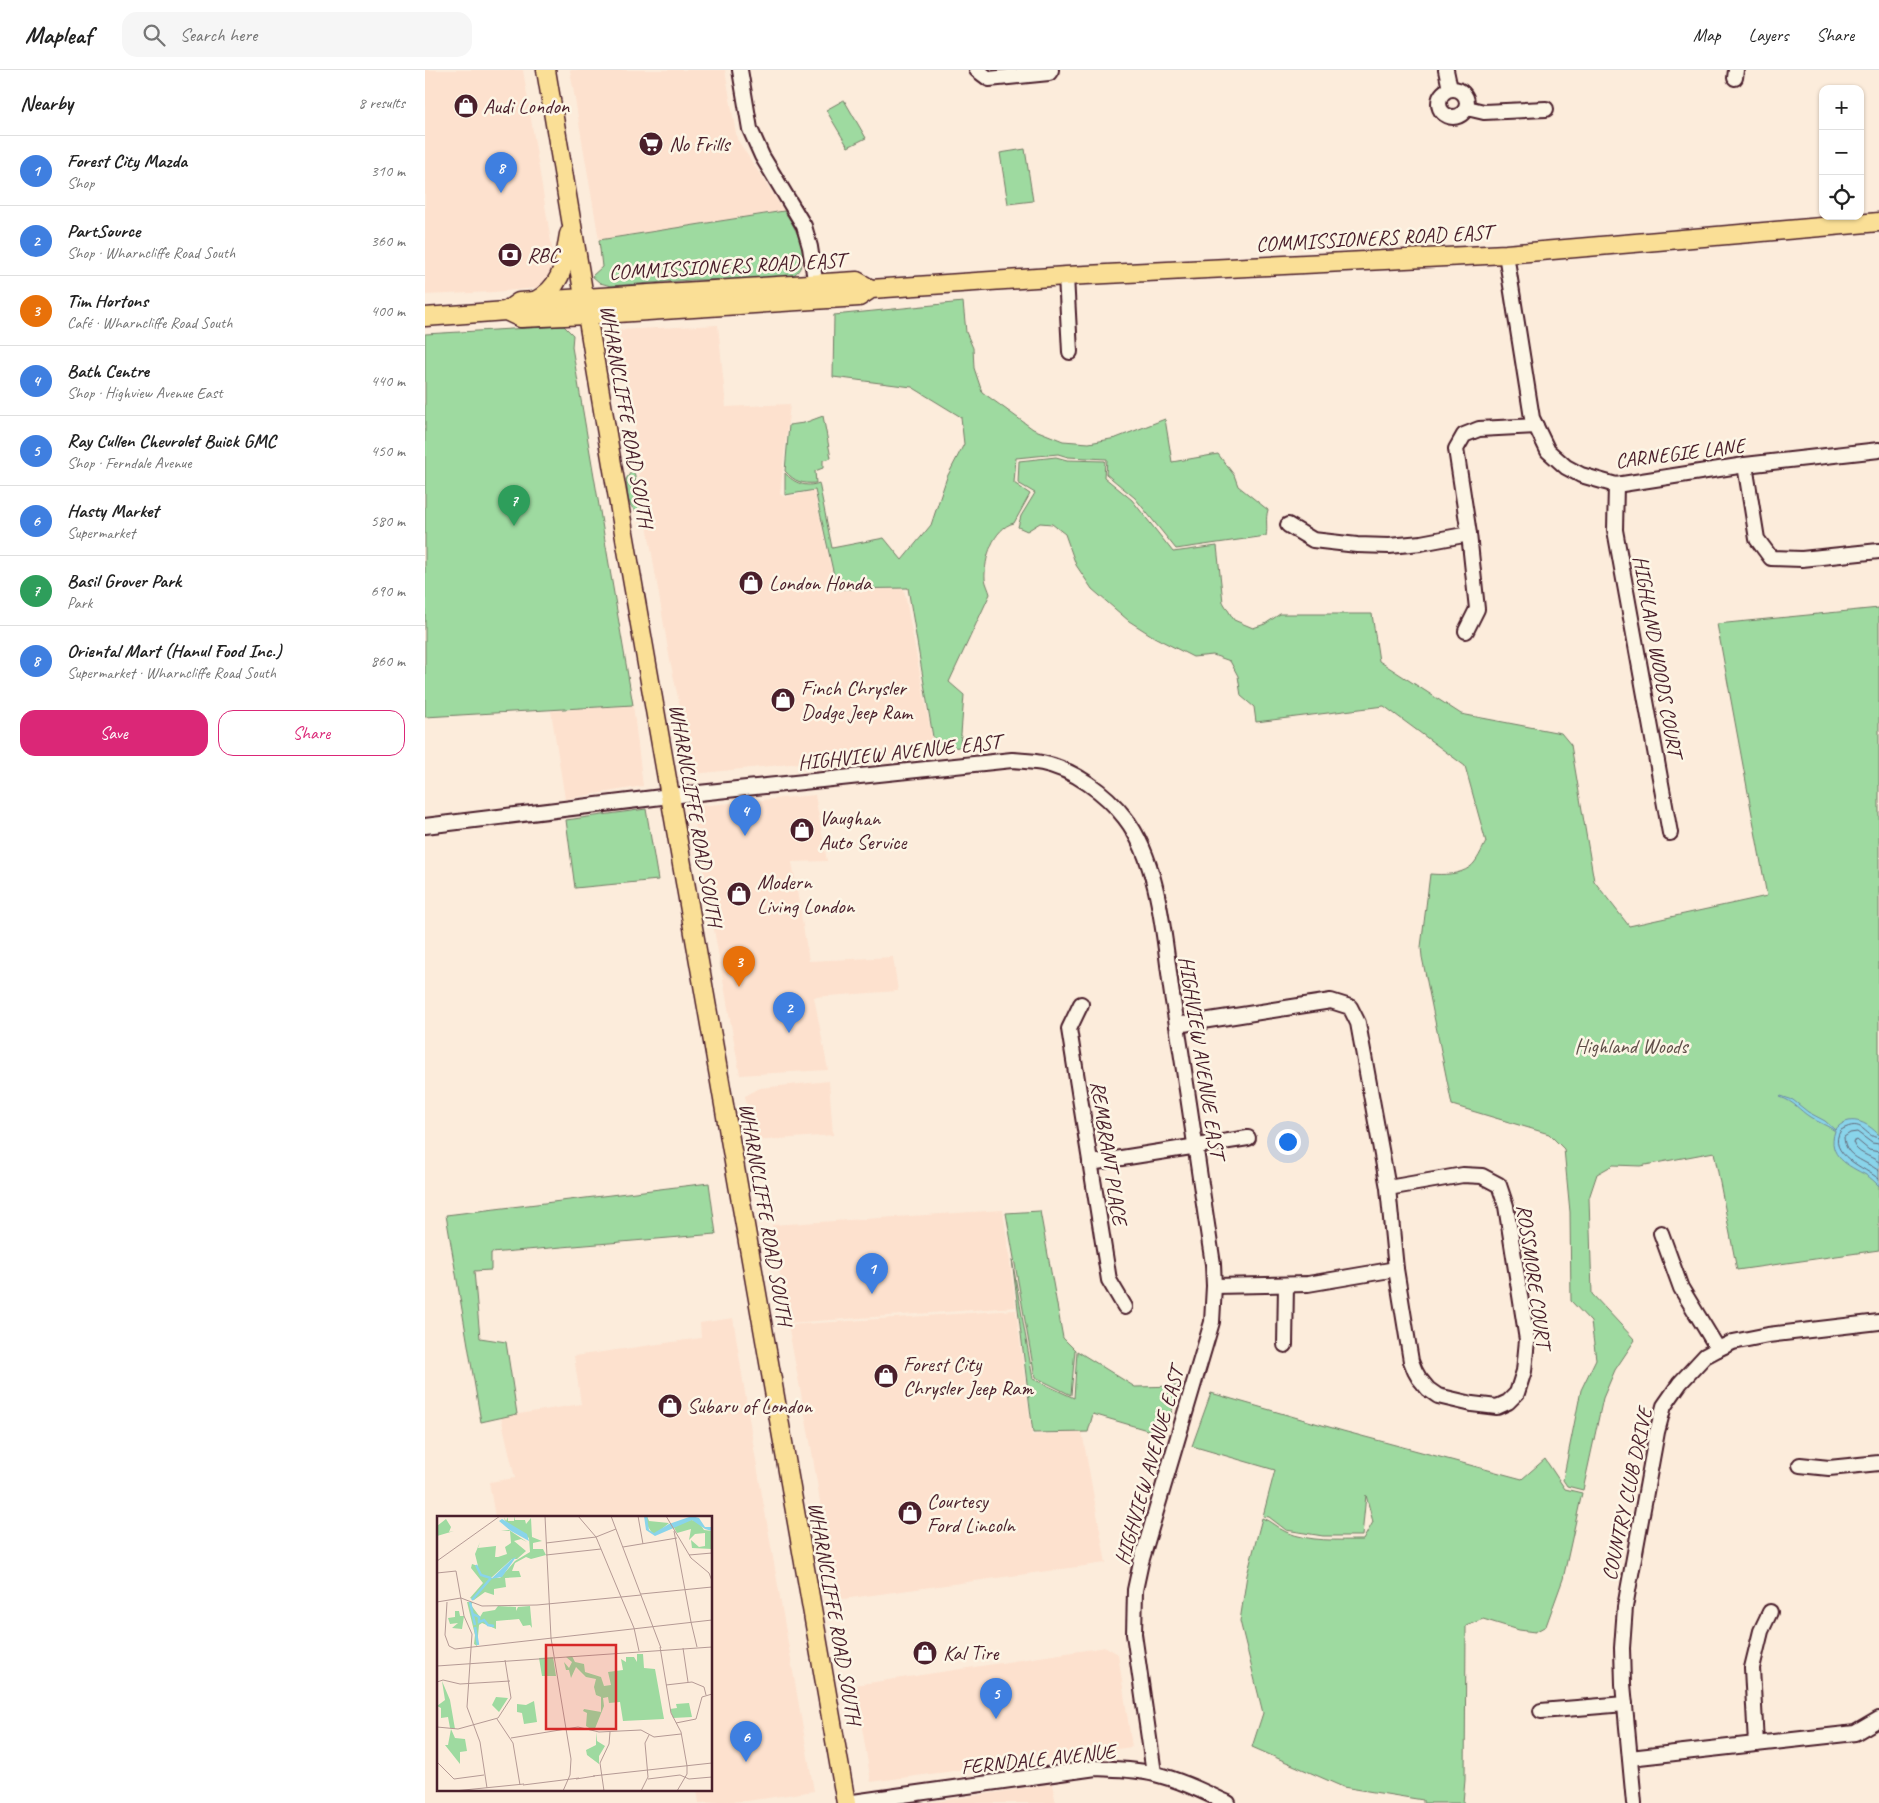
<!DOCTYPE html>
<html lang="en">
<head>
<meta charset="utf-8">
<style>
	:root { --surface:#fff; --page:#f6f6f6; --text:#222; --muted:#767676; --line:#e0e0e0; --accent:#db2777 }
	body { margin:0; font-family:Caveat,sans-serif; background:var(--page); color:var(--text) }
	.controls { position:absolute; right:15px; top:15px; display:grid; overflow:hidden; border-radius:10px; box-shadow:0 1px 4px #0004 }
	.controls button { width:45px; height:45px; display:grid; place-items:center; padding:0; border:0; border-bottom:1px solid var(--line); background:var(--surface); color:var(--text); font:25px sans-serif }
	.you { position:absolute; left:862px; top:1071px; width:18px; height:18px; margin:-12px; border:4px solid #fff; border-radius:50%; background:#1a73e8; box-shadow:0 0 0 8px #1a73e833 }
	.badge { display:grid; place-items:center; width:32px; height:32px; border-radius:50%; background:var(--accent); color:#fff; font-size:16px; font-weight:700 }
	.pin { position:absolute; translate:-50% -41px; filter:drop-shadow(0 1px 2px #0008) }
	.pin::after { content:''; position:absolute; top:26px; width:18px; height:15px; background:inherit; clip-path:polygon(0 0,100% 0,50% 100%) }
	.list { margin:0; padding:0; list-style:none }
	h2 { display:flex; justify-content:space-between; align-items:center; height:65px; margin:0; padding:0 20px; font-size:21px }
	h2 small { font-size:16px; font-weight:400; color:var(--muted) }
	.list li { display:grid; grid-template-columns:32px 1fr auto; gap:15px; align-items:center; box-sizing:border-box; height:70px; padding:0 20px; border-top:1px solid var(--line) }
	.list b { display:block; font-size:19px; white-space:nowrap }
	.list p { margin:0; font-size:16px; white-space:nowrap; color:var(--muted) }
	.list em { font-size:16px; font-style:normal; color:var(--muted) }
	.actions { display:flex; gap:10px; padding:15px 20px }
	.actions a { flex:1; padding:11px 0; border:1px solid var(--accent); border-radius:15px; text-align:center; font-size:18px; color:var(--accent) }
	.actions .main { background:var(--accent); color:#fff }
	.icon { flex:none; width:28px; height:28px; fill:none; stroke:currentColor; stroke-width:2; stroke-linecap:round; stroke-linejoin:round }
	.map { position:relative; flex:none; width:1454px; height:1733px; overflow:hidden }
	header { display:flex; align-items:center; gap:30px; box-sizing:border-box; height:70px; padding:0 25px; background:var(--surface); border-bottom:1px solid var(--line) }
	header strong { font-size:24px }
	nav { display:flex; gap:28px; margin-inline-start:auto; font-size:18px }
	.search { width:350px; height:45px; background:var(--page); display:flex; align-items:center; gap:12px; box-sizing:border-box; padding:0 18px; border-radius:15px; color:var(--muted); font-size:19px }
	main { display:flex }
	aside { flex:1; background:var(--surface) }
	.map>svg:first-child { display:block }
	.built { fill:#fde1ce }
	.green { fill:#9edaa0; stroke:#747c66 }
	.water { fill:#89d4ea; stroke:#708c9e }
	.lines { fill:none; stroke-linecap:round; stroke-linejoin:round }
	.shore { stroke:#636777; stroke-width:1 }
	.minor-casing { stroke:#4a1f2b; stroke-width:18 }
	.major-casing { stroke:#4a1f2b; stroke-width:21 }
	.minor { stroke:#fcf5e5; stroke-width:14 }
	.major { stroke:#fadf96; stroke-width:18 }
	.labels { text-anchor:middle; stroke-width:5; stroke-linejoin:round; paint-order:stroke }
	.poi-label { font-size:21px; fill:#4a1f2b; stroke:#fcf5e5; text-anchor:start }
	.street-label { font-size:21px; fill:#4a1f2b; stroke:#fcf5e5 }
	.park-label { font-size:21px; fill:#5f4e48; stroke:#fcf5e5 }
	.inset-river { fill:none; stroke:#89d4ea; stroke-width:2.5 }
	.inset-road { fill:none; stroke:#b59a95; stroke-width:1 }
	.view { fill:#d62828; fill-opacity:0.15; stroke:#d62828; stroke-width:2.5 }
	.inset-edge { fill:none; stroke:#4a1f2b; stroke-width:2.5 }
</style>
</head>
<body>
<header>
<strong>Mapleaf</strong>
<div class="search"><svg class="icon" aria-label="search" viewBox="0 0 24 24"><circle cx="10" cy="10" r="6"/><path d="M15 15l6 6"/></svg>Search here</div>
<nav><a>Map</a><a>Layers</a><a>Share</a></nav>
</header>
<main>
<aside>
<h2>Nearby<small>8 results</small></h2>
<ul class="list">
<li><span class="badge" style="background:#3f7fe0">1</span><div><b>Forest City Mazda</b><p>Shop</p></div><em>310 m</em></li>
<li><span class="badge" style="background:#3f7fe0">2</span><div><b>PartSource</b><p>Shop · Wharncliffe Road South</p></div><em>360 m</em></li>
<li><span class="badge" style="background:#e8710a">3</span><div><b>Tim Hortons</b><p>Café · Wharncliffe Road South</p></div><em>400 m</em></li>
<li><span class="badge" style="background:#3f7fe0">4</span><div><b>Bath Centre</b><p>Shop · Highview Avenue East</p></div><em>440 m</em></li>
<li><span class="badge" style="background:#3f7fe0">5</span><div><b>Ray Cullen Chevrolet Buick GMC</b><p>Shop · Ferndale Avenue</p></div><em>450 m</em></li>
<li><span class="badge" style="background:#3f7fe0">6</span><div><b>Hasty Market</b><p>Supermarket</p></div><em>580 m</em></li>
<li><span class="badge" style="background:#2e9e5b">7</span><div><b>Basil Grover Park</b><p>Park</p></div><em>690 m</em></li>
<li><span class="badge" style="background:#3f7fe0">8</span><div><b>Oriental Mart (Hanul Food Inc.)</b><p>Supermarket · Wharncliffe Road South</p></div><em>860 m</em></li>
</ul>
<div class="actions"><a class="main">Save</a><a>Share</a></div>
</aside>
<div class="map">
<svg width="1454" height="1733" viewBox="0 0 1454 1733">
	<rect width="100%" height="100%" fill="#fcecdb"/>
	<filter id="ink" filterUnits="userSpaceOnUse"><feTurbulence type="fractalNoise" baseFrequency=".02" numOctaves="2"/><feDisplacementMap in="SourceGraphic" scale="10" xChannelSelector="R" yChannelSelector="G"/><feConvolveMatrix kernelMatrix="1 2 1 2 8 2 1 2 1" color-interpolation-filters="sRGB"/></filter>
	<g filter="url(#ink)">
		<g class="built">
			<path d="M0,0H98L130,196L126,207L112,218L69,222L0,225Z"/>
			<path d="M145,0H300L312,69L359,141L174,170Z"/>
			<path d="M293,255L301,337L365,334L355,424L360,427L389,421L411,520L479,519L509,679L269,704L244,585L213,401L211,384L213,376L193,260Z"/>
			<path d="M208,635L218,716L140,729L126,641Z"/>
			<path d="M390,725L402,791L367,792L384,891L468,887L473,921L389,927L403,1000L315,1005L268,742L274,736Z"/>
			<path d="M404,1011L408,1065L329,1071L320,1026L335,1018Z"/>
			<path d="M578,1140L591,1237L363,1253L347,1155Z"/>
			<path d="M591,1240L607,1365L657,1362L681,1493L411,1530L387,1382L363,1255Z"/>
			<path d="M308,1248L329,1379L389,1721L322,1731L274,1733L272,1719H286V1447H70L64,1412L90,1408L76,1347L156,1334L149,1286L276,1268L275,1253Z"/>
			<path d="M681,1577L693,1584L707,1677L446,1712L430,1615Z"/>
			<path d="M627,1714L631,1733H500Z"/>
		</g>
		<g class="green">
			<path d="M419,30L441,68L423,77L401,40Z"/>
			<path d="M600,79L608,131L583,134L575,83Z"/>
			<path d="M359,141C369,155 384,181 375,198C372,205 364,207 358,209L266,210L186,216L175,213L167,206L177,197L174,170Z"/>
			<path d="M538,232L541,262L548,278L549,298L557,322L608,359L638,371L664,373L691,368L740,349L747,392L793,384L809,405L813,416L843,440C840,449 843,457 841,466L751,479L710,428L681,404L682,389L643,387L633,384L591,388L589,413L605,424L589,453C568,458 559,489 560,509C561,514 564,520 565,524L524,612L539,625L535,677L510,679L483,518L412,519L390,420L360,425V403C369,413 381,418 394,413L407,478L459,468L477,490L506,455L522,407L539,374L536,347L487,317L408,307L409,245Z"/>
			<path d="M139,256L148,265L147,277L208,635L0,647V264Z"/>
			<path d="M398,346L406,388L398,390V398L390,401L391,413C377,414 370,412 360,401L364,355L379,353Z"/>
			<path d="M631,387L642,390L680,391L679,407L707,430L748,482L792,476L798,532L809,550L828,558L840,554L855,544H947L954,591L1036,644L1136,663L1146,675L1169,811L1204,856L1342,826L1292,554L1454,538V1180L1312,1200L1289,1082L1215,1096L1188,1095L1172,1104L1164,1128L1167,1224L1210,1270L1190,1300L1178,1328L1158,1420L1142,1416L1138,1410L1156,1320L1171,1289L1166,1252L1146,1231L1145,1142L1139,1079L1124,1064L1027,1035L997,887L996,877L1005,804C1018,805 1034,805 1045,797C1052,792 1057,779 1061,772L1040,696L959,636L831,652L829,637L816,626L813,606L805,591L788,585L768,587L729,567L704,551L667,519L651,495L640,464L627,454L615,453L602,461L593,457L596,446L610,423L593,413L594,391Z"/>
			<path d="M209,401L216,442C201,441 203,421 201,409L206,402Z"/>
			<path d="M221,739L233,810L150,818L141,750Z"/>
			<path d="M284,1113L291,1164L66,1183V1200L49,1201L55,1268L81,1272L92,1344L56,1352L21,1145Z"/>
			<path d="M615,1141L638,1268L650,1280L646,1325L610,1307L581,1143Z"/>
			<path d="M587,1189L608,1309L649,1328L652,1281L710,1317L755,1316L739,1365L668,1344L663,1362L608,1363Z"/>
			<path d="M786,1323L918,1361L1097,1409L1120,1389L1140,1419L1157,1423L1138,1509L1121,1556L1110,1562L1094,1560L1058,1549L1041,1556L1040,1710L1038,1733H998V1730L918,1717L827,1677L838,1643L815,1551L822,1505L837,1448C846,1451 852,1458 861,1462C885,1472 912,1470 938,1470L948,1452L941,1425L937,1466H898L861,1460L844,1447L838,1446L850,1400L767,1376Z"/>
		</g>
		<path class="water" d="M1356,1026L1368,1030L1383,1042L1400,1051L1410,1060C1424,1043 1442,1052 1454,1065V1116C1450,1112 1446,1108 1441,1105C1424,1096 1401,1086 1410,1061C1402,1055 1394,1053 1385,1047C1374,1040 1370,1032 1355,1027Z"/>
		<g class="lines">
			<g class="shore">
				<path d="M1454,1068C1437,1066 1439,1047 1416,1060C1400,1084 1441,1098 1454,1109"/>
				<path d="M1454,1074L1447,1073L1432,1062L1425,1063L1419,1067C1420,1088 1440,1090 1454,1101"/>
				<path d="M1454,1082L1444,1080L1432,1070L1428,1072C1431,1084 1445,1085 1454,1092"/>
			</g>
			<defs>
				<g id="minor">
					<path d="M315,0L325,59L337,86L379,156L385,177L392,223"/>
					<path d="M552,0L564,9L624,3L626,0"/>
					<path d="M1021,0L1025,19"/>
					<path d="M1310,8L1311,0"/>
					<circle cx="1028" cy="33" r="14"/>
					<path d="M1042,38L1059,42L1121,39"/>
					<path d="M1081,184L1107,348L1123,381L1141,397L1156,405L1191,415L1320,395L1454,380"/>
					<path d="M641,206L645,282"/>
					<path d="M1320,395L1332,469L1346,488L1377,489L1454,481"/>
					<path d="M1191,415L1190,460L1245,763"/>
					<path d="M863,455L888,470L932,475L964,476L996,473L1044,464"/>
					<path d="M1041,561L1052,539L1044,464L1031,379L1039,365L1054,359L1111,356"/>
					<path d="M0,756L245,726L587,690C597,691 607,691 617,693C648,699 681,723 700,748C735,793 739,870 747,925C762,1014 774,1104 788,1194L789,1216L787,1252L716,1492L710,1520L709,1564L729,1703"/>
					<path d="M656,934L644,959L684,1210L700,1237"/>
					<path d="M752,955L906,931L925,937L933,953L963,1118L971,1199L986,1291L990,1301L994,1308L1003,1319L1013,1326L1047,1334L1072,1337L1083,1332L1092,1323L1099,1301L1102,1270L1081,1136L1074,1115L1057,1106L1038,1105L963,1118"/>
					<path d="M665,1093L823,1068"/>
					<path d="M1236,1163L1256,1218L1293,1279"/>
					<path d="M789,1216L883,1214L971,1199"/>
					<path d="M860,1275L861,1215"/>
					<path d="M1375,1395L1404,1398L1454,1393"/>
					<path d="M1116,1641L1200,1634"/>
					<path d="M1331,1674L1327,1598L1336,1561L1345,1542"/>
					<path d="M1205,1688L1430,1663L1454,1649"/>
					<path d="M421,1733L671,1698C691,1699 711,1699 730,1704C755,1710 779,1722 803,1733"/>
					<path d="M1209,1733L1198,1614L1197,1578L1200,1537L1232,1362L1239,1336L1255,1313L1280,1286L1293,1279L1308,1272L1343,1265L1454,1252"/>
				</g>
				<g id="major">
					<path d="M121,0L187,394L421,1733"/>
					<path d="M110,231C139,216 139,192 144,164"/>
					<path d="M81,241L94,232L432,211L446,219"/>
					<path d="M0,247L81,241L96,248L162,245L434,227L446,219L641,206L1081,184L1454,152"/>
				</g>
			</defs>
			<use href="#minor" class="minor-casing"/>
			<use href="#major" class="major-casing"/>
			<use href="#minor" class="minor"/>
			<use href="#major" class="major"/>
		</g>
	</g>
	<defs>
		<symbol id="shop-disc" viewBox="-11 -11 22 22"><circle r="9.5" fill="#4a1f2b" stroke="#fcf5e5"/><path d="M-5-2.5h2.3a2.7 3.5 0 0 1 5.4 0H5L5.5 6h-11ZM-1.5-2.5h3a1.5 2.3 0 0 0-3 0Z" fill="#fff"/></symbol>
		<symbol id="supermarket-disc" viewBox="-11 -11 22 22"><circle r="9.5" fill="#4a1f2b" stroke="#fcf5e5"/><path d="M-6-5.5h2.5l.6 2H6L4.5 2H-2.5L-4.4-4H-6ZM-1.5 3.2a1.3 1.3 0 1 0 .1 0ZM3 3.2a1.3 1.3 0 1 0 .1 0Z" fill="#fff"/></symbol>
		<symbol id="bank-disc" viewBox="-11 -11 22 22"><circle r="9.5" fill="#4a1f2b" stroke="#fcf5e5"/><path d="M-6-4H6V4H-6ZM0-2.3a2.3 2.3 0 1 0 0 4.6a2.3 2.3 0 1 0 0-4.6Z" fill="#fff"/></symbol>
	</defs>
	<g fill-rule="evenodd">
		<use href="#shop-disc" x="27" y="22" width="28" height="28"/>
		<use href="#supermarket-disc" x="212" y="60" width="28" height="28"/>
		<use href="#bank-disc" x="71" y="171" width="28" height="28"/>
		<use href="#shop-disc" x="312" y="499" width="28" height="28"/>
		<use href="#shop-disc" x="344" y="616" width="28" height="28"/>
		<use href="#shop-disc" x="363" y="746" width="28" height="28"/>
		<use href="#shop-disc" x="300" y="810" width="28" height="28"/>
		<use href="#shop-disc" x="447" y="1292" width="28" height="28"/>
		<use href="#shop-disc" x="231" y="1322" width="28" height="28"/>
		<use href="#shop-disc" x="471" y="1429" width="28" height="28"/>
		<use href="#shop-disc" x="486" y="1569" width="28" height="28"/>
	</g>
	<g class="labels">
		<g class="poi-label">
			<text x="58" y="43">Audi London</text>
			<text x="244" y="81">No Frills</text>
			<text x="102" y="192">RBC</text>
			<text x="344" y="520">London Honda</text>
			<text x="376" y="625">Finch Chrysler<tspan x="376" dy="24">Dodge Jeep Ram</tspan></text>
			<text x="394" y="755">Vaughan<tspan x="394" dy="24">Auto Service</tspan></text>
			<text x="332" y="819">Modern<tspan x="332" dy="24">Living London</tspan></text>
			<text x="478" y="1301">Forest City<tspan x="478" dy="24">Chrysler Jeep Ram</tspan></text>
			<text x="262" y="1343">Subaru of London</text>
			<text x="502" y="1438">Courtesy<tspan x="502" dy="24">Ford Lincoln</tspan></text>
			<text x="518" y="1590">Kal Tire</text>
		</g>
		<g class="street-label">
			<text transform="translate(949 168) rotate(-3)" y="7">COMMISSIONERS ROAD EAST</text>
			<text transform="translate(302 196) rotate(-3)" y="7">COMMISSIONERS ROAD EAST</text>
			<text transform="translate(202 346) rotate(80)" y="7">WHARNCLIFFE ROAD SOUTH</text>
			<text transform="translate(1255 383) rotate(-7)" y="7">CARNEGIE LANE</text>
			<text transform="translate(1233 586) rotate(80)" y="7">HIGHLAND WOODS COURT</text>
			<text transform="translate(474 682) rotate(-6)" y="7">HIGHVIEW AVENUE EAST</text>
			<text transform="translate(271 745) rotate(80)" y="7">WHARNCLIFFE ROAD SOUTH</text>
			<text transform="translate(777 987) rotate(81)" y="7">HIGHVIEW AVENUE EAST</text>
			<text transform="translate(684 1083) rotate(81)" y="7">REMBRANT PLACE</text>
			<text transform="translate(341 1144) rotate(80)" y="7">WHARNCLIFFE ROAD SOUTH</text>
			<text transform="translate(1109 1206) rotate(82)" y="7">ROSSMORE COURT</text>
			<text transform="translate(724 1396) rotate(-74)" y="7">HIGHVIEW AVENUE EAST</text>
			<text transform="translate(1202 1424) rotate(-78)" y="7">COUNTRY CLUB DRIVE</text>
			<text transform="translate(410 1543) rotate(80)" y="7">WHARNCLIFFE ROAD SOUTH</text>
			<text transform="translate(613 1689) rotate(-6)" y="7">FERNDALE AVENUE</text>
		</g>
		<g class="park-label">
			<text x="1206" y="983">Highland Woods</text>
		</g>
	</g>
	<g transform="translate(12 1446)">
		<rect width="275" height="275" fill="#fcecdb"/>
		<path d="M77,0L78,4H88L89,8L94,2L95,21L105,25L96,27V33H106L109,39L94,43L89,41L78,47L75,55H82L84,61L68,62L69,71L57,73V79L48,76L37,84L33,82L46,67L34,52L35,48L41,50L38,38L43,26L41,32L59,30L58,41H61L70,38L68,31L74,27L73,15H64L72,14L90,26L84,23L77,25L89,35L80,43H75L54,62H63L78,45L93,36L92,22L68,5L67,1L69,5L71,1V5H77ZM210,0L212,5L232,7L220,17H215L210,9ZM9,3L14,11L12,16L17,15L0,20V10ZM254,4L261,5L267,14L275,15V33L255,32L254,24L262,31L268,30V17L258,18L252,24L254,13L240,17L236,10ZM30,86H36L34,89L43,101L46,96L58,94L61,90L79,91V95L81,91L93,90L95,112L93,109L86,110L82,103L59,105V113L45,107L42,109L40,130L37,128L38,119ZM18,95H22L23,100H27L25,113L15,112L21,107L13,108L11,102L18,101ZM200,138H206L207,152L218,153L227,203L186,205L183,186L172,187L171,181L166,182L167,190L157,215L149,210L150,197L146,195L147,193L164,196V181L159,179L157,171L159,163L149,161L139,151L134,162L132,154H129L127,146L132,152L135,146L129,141L135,140L138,146L147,148L148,156L164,161L167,170L174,169L171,156L186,154L184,143L189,146V141H197L200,146ZM116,141L119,160H105L102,142ZM5,165L13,184L18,213L13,212L11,201L4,202V192L0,190L8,184ZM59,181L71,182L62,196L55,189ZM97,185L100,206L87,208L85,197L80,196V188L89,189ZM252,187L255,201L236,202L233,193L240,192L239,188ZM14,213L18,222L28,223L30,235L23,236V248L8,229H11ZM159,216L160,225L168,230L162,240V248L150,239L149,234L159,229Z" fill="#9edaa0"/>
		<path d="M207,0H210L212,14L217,17L232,8L255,0L262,2L268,11H275V15L268,13L255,4L218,20L209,14ZM65,3L90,18L92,25L74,15L62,5ZM79,41L65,61L54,63L75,43Z" fill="#89d4ea"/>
		<path class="inset-river" d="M39,49L44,59L54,62M35,84L54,62M33,86L38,109M36,98L42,101V106L47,104L51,109L57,110M38,111L41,129"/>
		<path class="inset-road" d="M108,0L114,122L134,243L133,259L126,275M141,0L159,21L197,112L202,135M174,0L224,132M201,0L206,28M229,0L254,42L272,57L275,65M237,15L254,106M109,27L159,21L179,13M186,31L240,22M109,39L164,33M252,39L275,37M0,45L63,0M0,57L19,55L27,100L35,118L30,191L43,226L50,272M204,78L275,71M184,81L204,79M0,86L24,82L45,90L100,89L184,81M10,86L8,119L12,130L18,133L275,104M254,106L260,131M223,131L234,197L244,216L250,250V258L240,275M246,132L251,166M0,150L275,131M0,166L6,164L23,168L73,165M229,169L255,166L267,171L269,179M60,203L76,227L83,269M239,207L259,203L265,181L275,178M0,211L21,213L61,202L74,182L68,144M74,222L141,211L162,216L204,214L217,221L244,218M0,246L17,263L47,259M156,260L275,247M139,263L158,260M211,263L243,259L252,263L275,261M86,269L142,262M17,275L87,268M167,275L163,247L172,228L173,216M204,275L211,261L208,227L212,219"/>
		<path class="view" d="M109,129H179V213H109Z"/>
		<rect width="275" height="275" class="inset-edge"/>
	</g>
</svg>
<div class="controls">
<button>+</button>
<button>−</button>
<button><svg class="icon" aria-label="locate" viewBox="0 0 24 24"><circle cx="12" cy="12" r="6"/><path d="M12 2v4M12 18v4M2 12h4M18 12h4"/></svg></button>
</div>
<div class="you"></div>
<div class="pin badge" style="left:447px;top:1224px;background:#3f7fe0">1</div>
<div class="pin badge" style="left:364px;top:963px;background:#3f7fe0">2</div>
<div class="pin badge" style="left:314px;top:917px;background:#e8710a">3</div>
<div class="pin badge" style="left:320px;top:766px;background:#3f7fe0">4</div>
<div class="pin badge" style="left:571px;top:1649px;background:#3f7fe0">5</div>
<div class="pin badge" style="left:321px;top:1692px;background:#3f7fe0">6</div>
<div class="pin badge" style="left:89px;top:456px;background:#2e9e5b">7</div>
<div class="pin badge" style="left:76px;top:123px;background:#3f7fe0">8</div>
</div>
</main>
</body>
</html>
